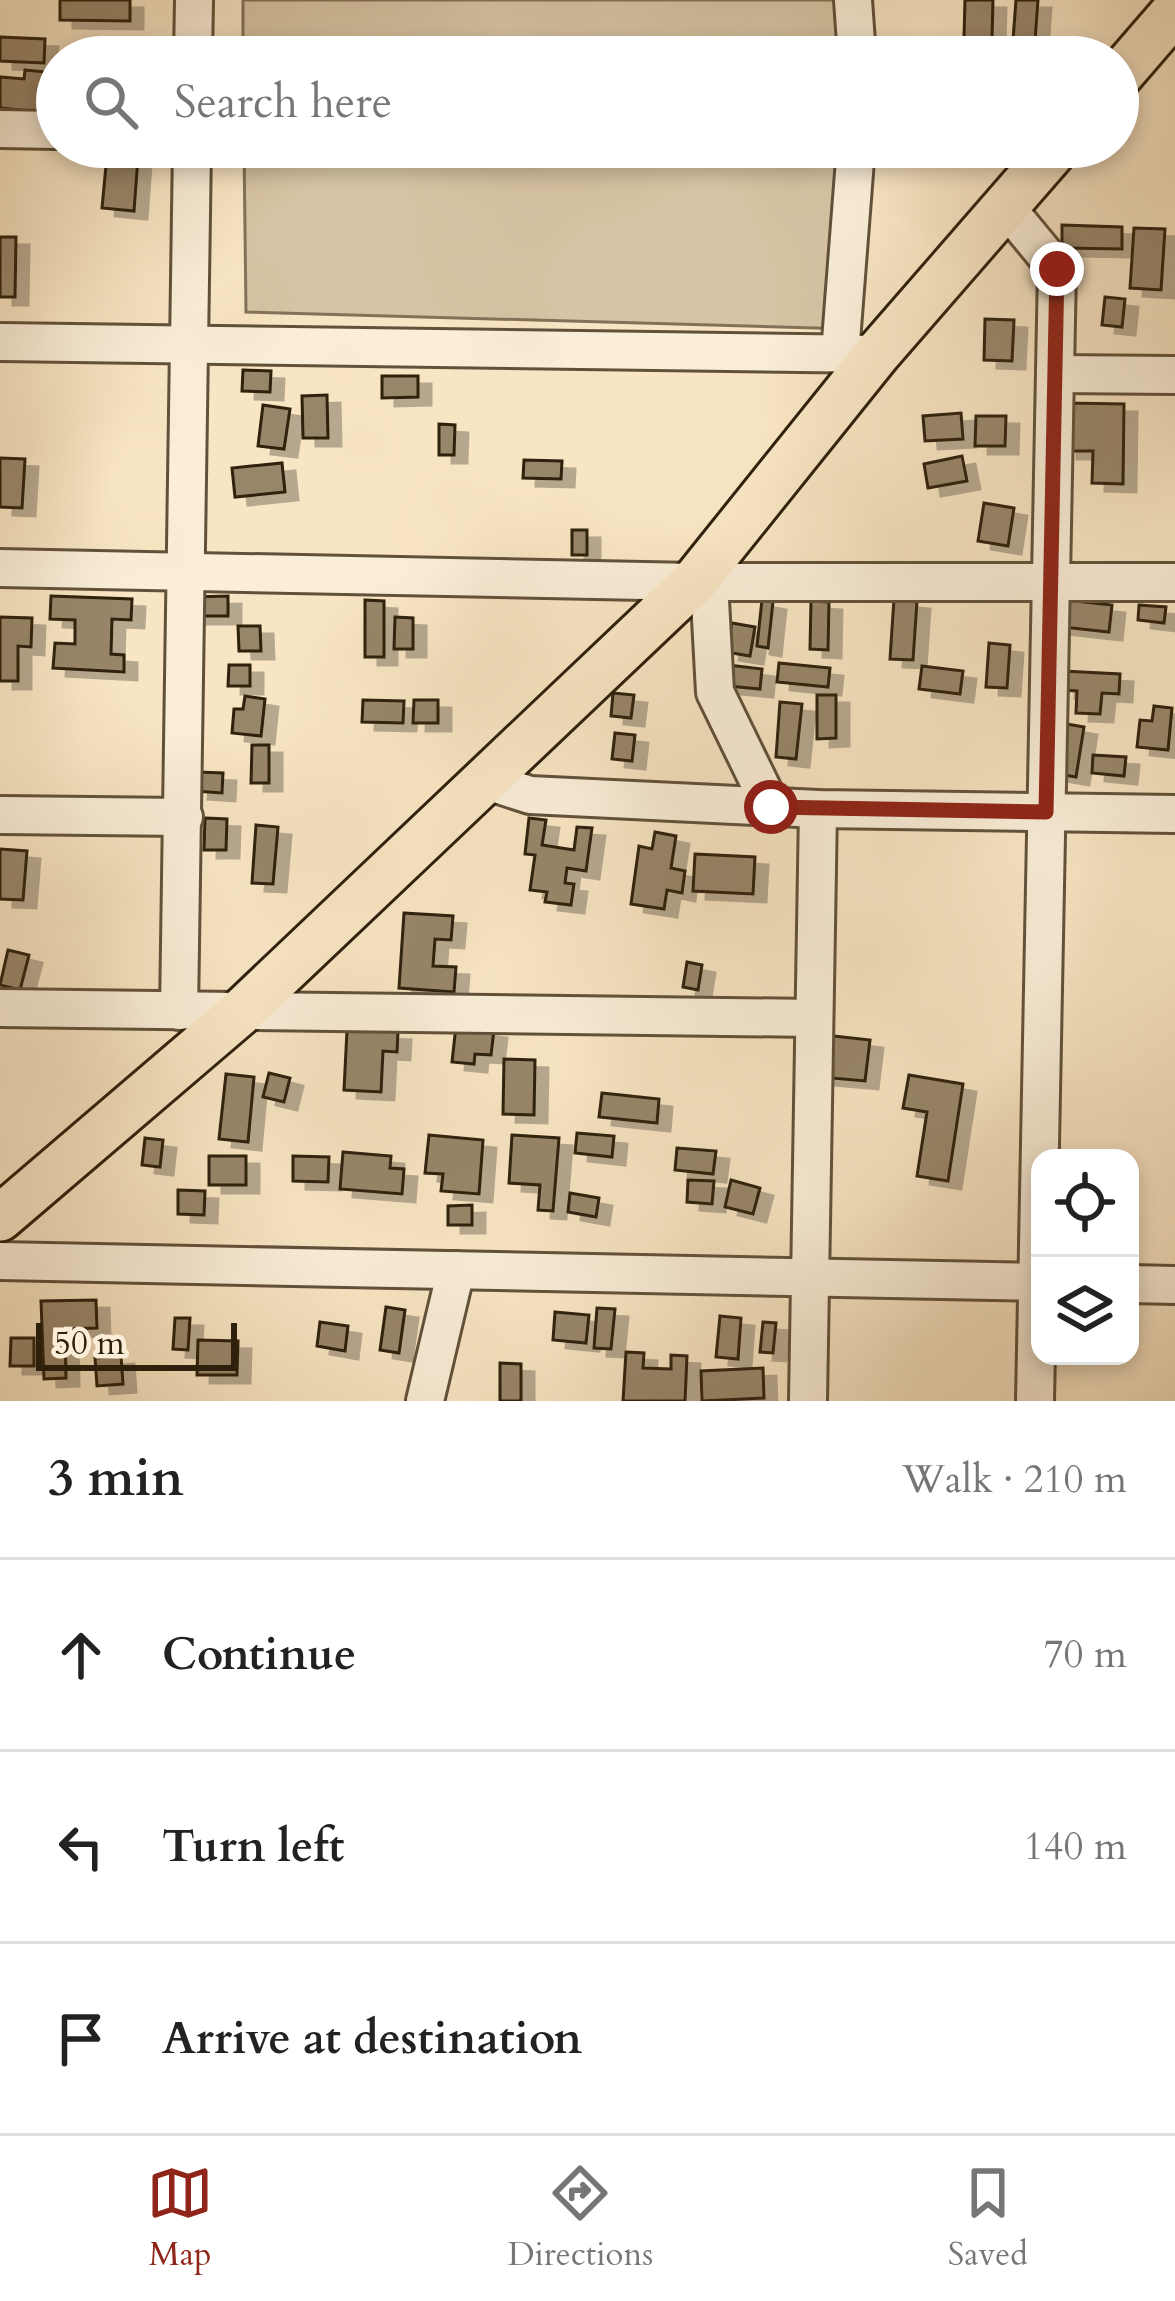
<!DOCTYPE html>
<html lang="en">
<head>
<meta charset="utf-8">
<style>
	:root { --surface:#fff; --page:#f2f2f2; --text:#222; --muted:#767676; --line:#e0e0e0; --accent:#8f2418 }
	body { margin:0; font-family:Cardo,serif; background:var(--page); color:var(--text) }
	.controls { position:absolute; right:36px; bottom:36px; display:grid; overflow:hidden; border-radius:24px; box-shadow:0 6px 18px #0003 }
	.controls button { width:108px; height:108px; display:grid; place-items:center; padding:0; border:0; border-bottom:3px solid var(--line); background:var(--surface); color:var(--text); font:60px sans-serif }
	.scale { position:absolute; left:36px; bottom:30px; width:201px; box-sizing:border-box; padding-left:12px; border:6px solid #2f200c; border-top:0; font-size:33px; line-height:42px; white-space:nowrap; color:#2f200c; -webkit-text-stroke:9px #faeed8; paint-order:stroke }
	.stop { position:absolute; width:36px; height:36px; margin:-27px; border:9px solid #8f2418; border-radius:50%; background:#fff }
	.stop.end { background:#8f2418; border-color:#fff; box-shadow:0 3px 12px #0008 }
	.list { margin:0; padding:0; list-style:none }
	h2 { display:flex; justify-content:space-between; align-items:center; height:156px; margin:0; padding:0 48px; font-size:51px }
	h2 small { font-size:39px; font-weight:400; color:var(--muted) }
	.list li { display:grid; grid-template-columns:78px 1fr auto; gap:36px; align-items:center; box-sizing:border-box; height:192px; padding:0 48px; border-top:3px solid var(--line) }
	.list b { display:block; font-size:45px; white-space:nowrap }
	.list em { font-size:39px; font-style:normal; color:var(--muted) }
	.icon { flex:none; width:66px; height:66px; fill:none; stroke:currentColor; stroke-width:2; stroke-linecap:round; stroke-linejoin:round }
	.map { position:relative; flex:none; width:1175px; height:1401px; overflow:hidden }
	.search { position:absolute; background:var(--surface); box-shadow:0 6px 18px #0003; left:36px; right:36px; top:36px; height:132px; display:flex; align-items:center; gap:30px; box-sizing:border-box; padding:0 42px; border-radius:66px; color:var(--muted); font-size:45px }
	.sheet { height:732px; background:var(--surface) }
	nav { display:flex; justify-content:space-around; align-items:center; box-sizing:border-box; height:168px; border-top:3px solid var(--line); background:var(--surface); font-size:33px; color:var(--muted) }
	nav a { display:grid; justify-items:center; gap:6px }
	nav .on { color:var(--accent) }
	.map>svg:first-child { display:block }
	.green { fill:#d6c4a4; stroke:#827258; stroke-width:3 }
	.building { fill:#98866b; stroke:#2f200c; stroke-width:3; filter:url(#shadow) }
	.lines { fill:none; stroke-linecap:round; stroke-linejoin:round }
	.minor-casing { stroke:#61513a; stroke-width:42 }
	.major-casing { stroke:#2f200c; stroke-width:51 }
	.minor { stroke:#faeed8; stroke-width:36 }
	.major { stroke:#f8e5c3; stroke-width:45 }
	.route { stroke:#8f2418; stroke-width:15 }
</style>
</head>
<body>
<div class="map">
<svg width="1175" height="1401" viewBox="0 0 1175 1401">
	<defs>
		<filter id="shadow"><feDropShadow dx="13" dy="8" stdDeviation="0" flood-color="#0004"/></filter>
	</defs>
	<rect width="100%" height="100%" fill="#f8e5c3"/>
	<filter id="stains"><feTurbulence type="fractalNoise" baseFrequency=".00167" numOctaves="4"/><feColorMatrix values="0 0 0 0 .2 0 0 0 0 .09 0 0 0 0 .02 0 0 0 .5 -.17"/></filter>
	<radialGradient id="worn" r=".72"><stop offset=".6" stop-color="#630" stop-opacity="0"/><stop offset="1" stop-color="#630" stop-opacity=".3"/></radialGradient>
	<g class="green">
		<path d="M243,0H844L845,57H243Z"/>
		<path d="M244,147H847L850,329L246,312Z"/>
	</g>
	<g class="building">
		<path d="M60,0H130V21L60,20Z"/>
		<path d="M965,0H993L992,38H964Z"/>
		<path d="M1016,0H1038L1035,41L1013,40Z"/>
		<path d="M0,37L45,39L44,63L0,61Z"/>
		<path d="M25,70L46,72L43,112L0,108V77L24,79Z"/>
		<path d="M107,155L138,157L134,211L102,208Z"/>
		<path d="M1062,225L1122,227V249L1062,248Z"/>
		<path d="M1134,228L1165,229L1161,290L1130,288Z"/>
		<path d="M0,237H16L15,297H0Z"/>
		<path d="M1105,297L1125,299L1122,327L1102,325Z"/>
		<path d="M985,319L1014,320L1012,361L984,360Z"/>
		<path d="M243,370L271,371L270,392L242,391Z"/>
		<path d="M382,376H418V397L382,398Z"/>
		<path d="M327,395L328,438H303L302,396Z"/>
		<path d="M1065,403L1124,404L1123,484L1092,483L1093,451H1064Z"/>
		<path d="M263,405L290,409L284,449L258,446Z"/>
		<path d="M961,413L963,439L925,441L923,416Z"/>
		<path d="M976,416H1006L1005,446H975Z"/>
		<path d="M439,424L455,425L454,455H439Z"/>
		<path d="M962,456L967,481L928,488L924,464Z"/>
		<path d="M0,458L25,459L22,508L0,507Z"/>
		<path d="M524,460L562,461L561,479L523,478Z"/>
		<path d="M282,463L285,492L235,497L232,468Z"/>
		<path d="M984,503L1014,508L1008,546L978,541Z"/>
		<rect x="572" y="530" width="15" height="25"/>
		<path d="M51,596L132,599L131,620L112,619L111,654L124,655V672L53,668L55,643L75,644V620L50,619Z"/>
		<path d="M228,596V616H189V597Z"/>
		<path d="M894,599L917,601L913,660L890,659Z"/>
		<path d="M1056,599L1112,605L1109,632L1053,626Z"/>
		<path d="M365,600L384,601V657H365Z"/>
		<path d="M762,600L773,602L768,648L757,646Z"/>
		<path d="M811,601L829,602L828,650L810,649Z"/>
		<path d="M1139,605L1166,607L1164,623L1138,620Z"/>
		<path d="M0,617L32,618L31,647L18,646V681H0Z"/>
		<path d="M395,617L413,618V649H394Z"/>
		<path d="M732,623L755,627L750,656L726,652Z"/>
		<path d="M238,626H260L261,651H239Z"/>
		<path d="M989,643L1010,645L1007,688L986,687Z"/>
		<path d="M779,663L830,668L828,687L777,682Z"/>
		<path d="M720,664L762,669L760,689L717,685Z"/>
		<path d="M229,665H250V686H228Z"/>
		<path d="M922,666L963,671L960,694L919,689Z"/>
		<path d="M1063,671L1120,674L1119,694L1102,693L1100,714L1076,713L1077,691L1062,690Z"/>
		<path d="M613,693L634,695L631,718L611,716Z"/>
		<path d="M817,695H836V738L817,739Z"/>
		<path d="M245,696L265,699L261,736L232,733L234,709H243Z"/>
		<path d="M363,700L404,701L403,723L362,722Z"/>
		<path d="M414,700H438V723H413Z"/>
		<path d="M780,702L802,704L796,759L776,757Z"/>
		<path d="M1154,706L1172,708L1168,750L1137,747L1140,720L1152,721Z"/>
		<path d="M1061,723L1084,727L1076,777L1053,773Z"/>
		<path d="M615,733L635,735L632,761L612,759Z"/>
		<path d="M252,745H269V783H251Z"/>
		<path d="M1093,755L1126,757L1124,776L1092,773Z"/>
		<path d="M197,772L223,773L222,793L195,791Z"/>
		<path d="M205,818L227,819L226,850H204Z"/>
		<path d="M529,818L546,820L542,845L574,850L577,827L592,828L586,871L567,868L565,883L574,884L571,905L545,902L547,892L530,890L535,855L525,854Z"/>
		<path d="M256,825L278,827L273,884L252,883Z"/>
		<path d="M655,832L676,836L671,868L685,871L682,893L667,890L664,909L631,904L639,846L652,849Z"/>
		<path d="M0,849L27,851L23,900L0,899Z"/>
		<path d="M695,854L755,857L753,894L693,891Z"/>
		<path d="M404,913L453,916L451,940L435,939L433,966L456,967L454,992L399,988Z"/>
		<path d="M8,950L29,955L20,990L0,985Z"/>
		<path d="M687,962L702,965L698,990L683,987Z"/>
		<path d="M456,1026L494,1030L491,1055L475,1054L474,1064L452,1062Z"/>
		<path d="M347,1030L398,1032L397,1052L383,1051L381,1092L344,1090Z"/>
		<path d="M825,1035L870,1040L865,1081L820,1077Z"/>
		<path d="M504,1059L535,1060L534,1115L503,1114Z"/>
		<path d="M269,1073L290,1078L284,1102L263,1097Z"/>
		<path d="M226,1074L254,1077L248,1142L219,1139Z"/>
		<path d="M909,1075L963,1084L948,1181L917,1176L927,1112L903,1108Z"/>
		<path d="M602,1093L659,1099L657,1123L599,1117Z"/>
		<path d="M577,1133L614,1136L612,1157L575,1153Z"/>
		<path d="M429,1135L483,1140L479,1194L441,1191L443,1174L425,1173Z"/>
		<path d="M512,1135L559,1138L553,1211L538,1210L540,1185L509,1183Z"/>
		<path d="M145,1138L163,1140L160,1167L142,1165Z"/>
		<path d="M677,1148L716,1151L713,1174L675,1170Z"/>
		<path d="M343,1152L391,1156L390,1168L404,1169L402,1194L340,1189Z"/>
		<rect x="209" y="1156" width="37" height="29"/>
		<path d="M293,1156L329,1157L328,1182L293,1181Z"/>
		<path d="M688,1180L714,1181L712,1204L687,1202Z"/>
		<path d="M731,1180L760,1188L753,1214L725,1207Z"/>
		<path d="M178,1190L205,1191L204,1215L178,1214Z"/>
		<path d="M570,1193L599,1198L596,1217L568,1212Z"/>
		<path d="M472,1205V1225H448V1206Z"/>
		<path d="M96,1300L97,1328L65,1329L66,1378L44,1379L41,1301Z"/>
		<path d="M386,1307L405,1310L399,1353L380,1350Z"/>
		<path d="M597,1308L615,1309L611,1349L594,1348Z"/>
		<path d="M555,1312L589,1315L586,1343L553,1340Z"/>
		<path d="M720,1316L741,1318L738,1359L716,1357Z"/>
		<path d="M175,1318H190L188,1350L173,1349Z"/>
		<path d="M320,1322L348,1326L345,1351L317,1346Z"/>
		<path d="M763,1322L776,1323L773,1353L760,1352Z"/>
		<path d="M11,1338H34V1366H10Z"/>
		<path d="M198,1340L238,1341L237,1375H197Z"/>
		<path d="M626,1352L644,1353L643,1368L671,1369V1355L687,1356L685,1401H623Z"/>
		<path d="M121,1356L123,1384L97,1386L95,1358Z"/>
		<path d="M500,1363L521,1364V1401H500Z"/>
		<path d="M763,1368L764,1398L702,1401L701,1371Z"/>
	</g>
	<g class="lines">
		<defs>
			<g id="minor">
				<path d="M853,0L857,57"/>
				<path d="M193,57L194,0"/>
				<path d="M0,129L57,130"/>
				<path d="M1005,206L1057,269L1035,1401"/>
				<path d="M0,342L877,354"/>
				<path d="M840,354L856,147"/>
				<path d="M1055,374L1175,375"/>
				<path d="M0,568L694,582H1175"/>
				<path d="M709,582L715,692L771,807"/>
				<path d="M487,781L530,795L818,809L1175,814"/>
				<path d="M0,815L184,817"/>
				<path d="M0,1008L814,1018"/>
				<path d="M179,1011L192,147"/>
				<path d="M0,1261L1040,1282"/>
				<path d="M1130,1284L1175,1285"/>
				<path d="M425,1401L456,1270"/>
				<path d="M808,1401L818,809"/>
			</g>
			<g id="major">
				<path d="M1118,77L1175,11"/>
				<path d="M0,1218L242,1011L694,582L877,354L1057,147"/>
			</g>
		</defs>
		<use href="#minor" class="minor-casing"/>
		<use href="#major" class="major-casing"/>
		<use href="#minor" class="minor"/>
		<use href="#major" class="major"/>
	</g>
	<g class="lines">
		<path class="route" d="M771,807L1046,812L1057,269"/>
	</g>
	<rect width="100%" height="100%" filter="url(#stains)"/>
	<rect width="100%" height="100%" fill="url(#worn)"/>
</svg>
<div class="controls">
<button><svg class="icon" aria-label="locate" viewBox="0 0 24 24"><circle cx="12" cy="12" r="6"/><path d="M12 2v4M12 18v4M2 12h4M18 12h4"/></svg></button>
<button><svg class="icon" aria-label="layers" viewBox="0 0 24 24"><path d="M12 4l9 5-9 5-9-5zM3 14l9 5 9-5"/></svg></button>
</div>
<div class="scale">50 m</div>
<div class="stop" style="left:771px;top:807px"></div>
<div class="stop end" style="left:1057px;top:269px"></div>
<div class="search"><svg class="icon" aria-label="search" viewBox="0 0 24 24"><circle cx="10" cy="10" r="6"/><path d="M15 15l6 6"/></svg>Search here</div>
</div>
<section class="sheet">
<h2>3 min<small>Walk · 210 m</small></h2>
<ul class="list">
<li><svg class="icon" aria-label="ahead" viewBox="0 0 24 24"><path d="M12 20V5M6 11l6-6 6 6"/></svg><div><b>Continue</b></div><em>70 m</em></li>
<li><svg class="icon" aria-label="left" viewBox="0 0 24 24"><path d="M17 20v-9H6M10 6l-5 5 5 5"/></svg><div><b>Turn left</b></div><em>140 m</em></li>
<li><svg class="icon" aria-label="arrive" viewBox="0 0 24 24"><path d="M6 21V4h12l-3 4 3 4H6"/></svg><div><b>Arrive at destination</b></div></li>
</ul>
</section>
<nav>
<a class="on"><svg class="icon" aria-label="map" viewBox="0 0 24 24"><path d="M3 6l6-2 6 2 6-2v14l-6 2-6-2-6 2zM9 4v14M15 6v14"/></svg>Map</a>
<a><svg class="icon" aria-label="directions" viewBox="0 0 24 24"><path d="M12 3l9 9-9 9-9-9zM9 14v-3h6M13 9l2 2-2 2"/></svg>Directions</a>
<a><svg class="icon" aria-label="saved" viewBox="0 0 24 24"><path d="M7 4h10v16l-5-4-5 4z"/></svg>Saved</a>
</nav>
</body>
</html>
